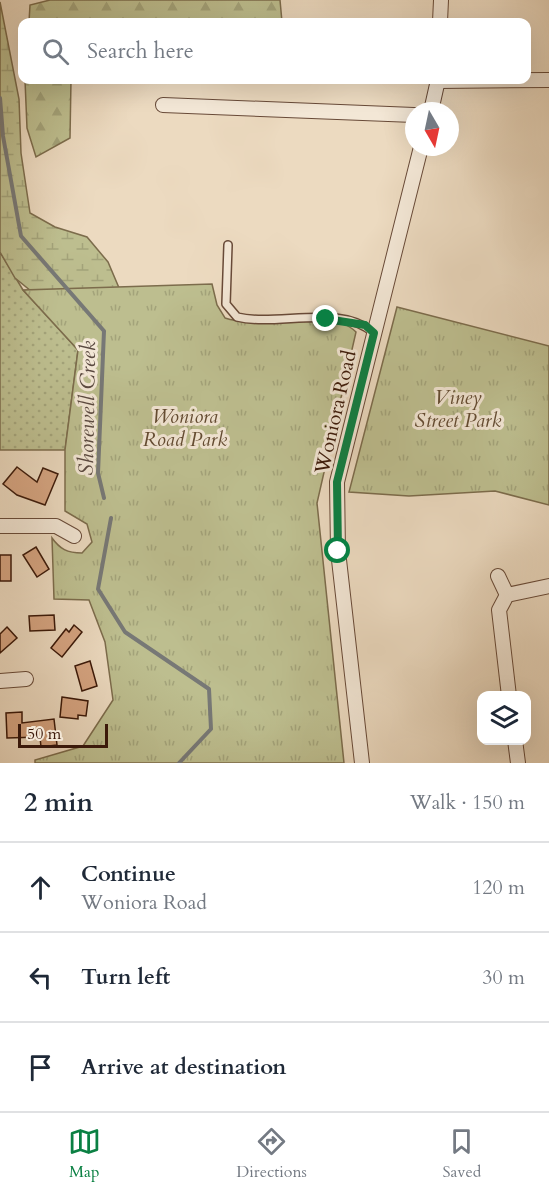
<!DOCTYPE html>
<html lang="en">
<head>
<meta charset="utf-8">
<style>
	:root { --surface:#fff; --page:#f2f2f3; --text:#1f2937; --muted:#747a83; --line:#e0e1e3; --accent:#0b8043 }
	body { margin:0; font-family:Cardo,serif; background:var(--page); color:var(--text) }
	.controls { position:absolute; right:18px; bottom:18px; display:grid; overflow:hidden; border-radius:12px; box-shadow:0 6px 24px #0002 }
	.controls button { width:54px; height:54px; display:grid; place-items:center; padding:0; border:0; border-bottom:2px solid var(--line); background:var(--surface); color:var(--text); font:30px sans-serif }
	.compass { position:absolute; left:405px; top:102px; width:54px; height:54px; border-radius:50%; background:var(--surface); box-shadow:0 6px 24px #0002; rotate:171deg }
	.scale { position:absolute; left:18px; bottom:15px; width:90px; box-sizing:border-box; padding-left:6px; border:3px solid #3c1a0a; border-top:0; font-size:16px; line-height:21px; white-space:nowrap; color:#3c1a0a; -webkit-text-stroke:4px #f3e7d6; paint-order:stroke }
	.stop { position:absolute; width:18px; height:18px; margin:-14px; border:4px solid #0b8043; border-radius:50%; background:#fff }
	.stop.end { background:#0b8043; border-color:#fff; box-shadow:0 2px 6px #0008 }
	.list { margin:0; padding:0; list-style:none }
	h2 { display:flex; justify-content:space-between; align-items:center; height:78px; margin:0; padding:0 24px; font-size:26px }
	h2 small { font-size:20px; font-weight:400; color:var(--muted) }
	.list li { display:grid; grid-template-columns:39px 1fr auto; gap:18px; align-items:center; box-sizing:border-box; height:90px; padding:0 24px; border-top:2px solid var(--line) }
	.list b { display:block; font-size:22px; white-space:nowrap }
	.list p { margin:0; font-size:20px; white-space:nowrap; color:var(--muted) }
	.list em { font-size:20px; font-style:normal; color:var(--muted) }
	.icon { flex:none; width:33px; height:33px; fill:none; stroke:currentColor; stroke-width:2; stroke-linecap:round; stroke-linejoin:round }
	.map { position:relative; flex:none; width:549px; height:763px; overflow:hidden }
	.search { position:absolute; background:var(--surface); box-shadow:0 6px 24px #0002; left:18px; right:18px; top:18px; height:66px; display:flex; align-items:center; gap:15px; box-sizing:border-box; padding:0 21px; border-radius:12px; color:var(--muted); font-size:22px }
	.sheet { height:348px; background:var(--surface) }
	nav { display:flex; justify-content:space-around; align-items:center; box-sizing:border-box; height:84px; border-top:2px solid var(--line); background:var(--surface); font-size:16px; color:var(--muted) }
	nav a { display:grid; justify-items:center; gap:3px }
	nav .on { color:var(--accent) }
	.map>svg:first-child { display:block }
	.grass { fill:url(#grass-dots); stroke:#7c6c4c; stroke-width:1.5 }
	.forest { fill:url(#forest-firs); stroke:#7c6c4c; stroke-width:1.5 }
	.wetland { fill:url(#wetland-marsh); stroke:#7c6c4c; stroke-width:1.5 }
	.park { fill:url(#park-tufts); stroke:#7c6c4c; stroke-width:1.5 }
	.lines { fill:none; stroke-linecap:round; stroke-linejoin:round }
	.stream { stroke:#777876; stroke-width:4 }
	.building { fill:#d6a582; stroke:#3c1a0a; stroke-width:1.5 }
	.service-casing { stroke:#684a38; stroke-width:10 }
	.minor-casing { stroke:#684a38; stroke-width:16 }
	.service { stroke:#f3e7d6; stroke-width:7 }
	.minor { stroke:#f3e7d6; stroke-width:14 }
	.route { stroke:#0b8043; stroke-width:8 }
	.labels { text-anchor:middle; stroke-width:6; stroke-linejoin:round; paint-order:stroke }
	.park-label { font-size:20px; font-style:italic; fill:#634b32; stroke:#f3e7d6 }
	.street-label { font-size:20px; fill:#3c1a0a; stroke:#f3e7d6 }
	.water-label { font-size:21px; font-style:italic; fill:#5a4940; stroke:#f3e7d6 }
</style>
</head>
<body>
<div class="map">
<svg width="549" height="763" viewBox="0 0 549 763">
	<defs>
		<pattern id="grass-dots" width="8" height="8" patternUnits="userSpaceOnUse" patternTransform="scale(1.5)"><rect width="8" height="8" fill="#bdbe8f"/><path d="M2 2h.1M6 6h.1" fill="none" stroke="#a3a37a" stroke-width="1.8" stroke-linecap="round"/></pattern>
		<pattern id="forest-firs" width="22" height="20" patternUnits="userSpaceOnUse" patternTransform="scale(1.5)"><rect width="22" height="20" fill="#bdbe8f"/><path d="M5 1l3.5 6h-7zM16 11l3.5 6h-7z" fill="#a3a37a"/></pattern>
		<pattern id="wetland-marsh" width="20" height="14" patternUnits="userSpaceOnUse" patternTransform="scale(1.5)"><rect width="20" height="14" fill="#bdbe8f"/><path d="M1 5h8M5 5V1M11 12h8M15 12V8" fill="none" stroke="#a3a37a"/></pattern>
		<pattern id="park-tufts" width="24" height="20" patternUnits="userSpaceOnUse" patternTransform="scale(1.5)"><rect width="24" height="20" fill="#bdbe8f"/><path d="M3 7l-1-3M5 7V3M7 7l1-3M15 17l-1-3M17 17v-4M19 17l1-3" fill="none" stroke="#a3a37a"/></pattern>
	</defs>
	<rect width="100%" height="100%" fill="#ecdac0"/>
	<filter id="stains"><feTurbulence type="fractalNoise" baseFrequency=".00333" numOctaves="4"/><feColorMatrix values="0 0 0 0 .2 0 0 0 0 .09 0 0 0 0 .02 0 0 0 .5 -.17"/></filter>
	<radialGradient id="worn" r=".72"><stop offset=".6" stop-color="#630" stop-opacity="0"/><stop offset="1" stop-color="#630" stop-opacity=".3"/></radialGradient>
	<path class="grass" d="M0,252L23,290L78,350L65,450H0Z"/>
	<g class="forest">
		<path d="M50,0H280L282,22H29L30,5Z"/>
		<path d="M25,80H71L70,138L36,157L27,128Z"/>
	</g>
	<path class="wetland" d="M0,2L19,99L21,153L30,213L55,227L87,237L108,262L125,302L93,368L47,304L15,278L0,252Z"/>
	<g class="park">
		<path d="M212,284L217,305L225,318C259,330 331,306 356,332L317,503L344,763H35V760L83,746L113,700L105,642L89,600L54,599L52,538C60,549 67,553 82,553L92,542L87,524L65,511V450L78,350L23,290Z"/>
		<path d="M397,307L549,346V505L495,491L409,496L349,492Z"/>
	</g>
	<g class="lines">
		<g class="stream">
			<path d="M0,98L3,136L21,236L104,331L98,473L104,498"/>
			<path d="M111,518L98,589L125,632L209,689L211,729L179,763"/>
		</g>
	</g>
	<g class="building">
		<path d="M17,467L37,482L43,468L58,474L45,505L17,495L3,484Z"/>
		<path d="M36,547L49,569L37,577L23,555Z"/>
		<rect x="0" y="555" width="11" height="26"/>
		<path d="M54,615L55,630L30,631L29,616Z"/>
		<path d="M74,625L82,632L62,657L51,648L66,629L69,632Z"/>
		<path d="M7,627L17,638L0,653V634Z"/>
		<path d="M90,661L97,686L82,691L75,666Z"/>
		<path d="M62,697L88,701L86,716L78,715V719L60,717Z"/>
		<path d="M22,712V723L54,719L57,745L41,747L40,737L7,738L6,713Z"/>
	</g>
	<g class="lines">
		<defs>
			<path id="service" d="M228,245L226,304L237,317C278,327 339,303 374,333"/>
			<g id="minor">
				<path d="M440,22L441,0"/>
				<path d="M438,81L549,80"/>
				<path d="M163,105L414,115"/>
				<path d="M431,111L438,80"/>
				<path d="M0,526H56L74,536"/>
				<path d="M498,576L507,595"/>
				<path d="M0,681L26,679"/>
				<path d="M509,696L499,610L507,595L549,586"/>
				<path d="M515,740L518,763"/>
				<path d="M362,763L338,551L337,482L421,147"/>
			</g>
		</defs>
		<use href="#service" class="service-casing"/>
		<use href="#minor" class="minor-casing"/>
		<use href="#service" class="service"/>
		<use href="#minor" class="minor"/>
	</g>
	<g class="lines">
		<path class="route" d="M326,319L365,325L374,333L337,482L338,551"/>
	</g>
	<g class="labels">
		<g class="park-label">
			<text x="458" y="404">Viney<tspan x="458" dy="23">Street Park</tspan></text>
			<text x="185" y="423">Woniora<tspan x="185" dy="23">Road Park</tspan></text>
		</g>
		<g class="street-label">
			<text transform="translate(335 412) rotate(-77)" y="7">Woniora Road</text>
		</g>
		<g class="water-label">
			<text transform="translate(87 408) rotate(-89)" y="7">Shorewell Creek</text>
		</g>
	</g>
	<rect width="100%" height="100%" filter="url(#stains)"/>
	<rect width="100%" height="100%" fill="url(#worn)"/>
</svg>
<div class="controls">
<button><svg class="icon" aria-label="layers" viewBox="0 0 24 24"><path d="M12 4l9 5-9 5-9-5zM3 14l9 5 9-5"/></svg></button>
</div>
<svg class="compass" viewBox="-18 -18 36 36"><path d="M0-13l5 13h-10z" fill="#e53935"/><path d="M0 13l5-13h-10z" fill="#747a83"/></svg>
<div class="scale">50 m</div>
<div class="stop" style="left:338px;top:551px"></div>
<div class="stop end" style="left:326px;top:319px"></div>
<div class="search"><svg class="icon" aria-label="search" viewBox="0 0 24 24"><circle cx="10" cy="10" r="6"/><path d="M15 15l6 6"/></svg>Search here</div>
</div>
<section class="sheet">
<h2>2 min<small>Walk · 150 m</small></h2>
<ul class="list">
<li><svg class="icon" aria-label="ahead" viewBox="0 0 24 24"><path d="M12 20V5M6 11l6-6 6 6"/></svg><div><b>Continue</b><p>Woniora Road</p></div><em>120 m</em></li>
<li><svg class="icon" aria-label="left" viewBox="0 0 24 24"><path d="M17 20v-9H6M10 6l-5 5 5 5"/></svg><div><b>Turn left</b></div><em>30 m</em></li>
<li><svg class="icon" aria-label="arrive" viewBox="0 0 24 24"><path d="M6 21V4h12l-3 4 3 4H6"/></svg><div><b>Arrive at destination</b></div></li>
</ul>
</section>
<nav>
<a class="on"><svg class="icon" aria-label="map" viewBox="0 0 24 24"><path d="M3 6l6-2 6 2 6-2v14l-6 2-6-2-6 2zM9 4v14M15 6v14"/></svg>Map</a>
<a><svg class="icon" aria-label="directions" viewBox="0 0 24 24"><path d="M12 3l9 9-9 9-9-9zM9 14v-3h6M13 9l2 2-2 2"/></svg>Directions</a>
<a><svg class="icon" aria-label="saved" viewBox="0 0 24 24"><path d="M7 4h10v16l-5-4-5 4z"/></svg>Saved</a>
</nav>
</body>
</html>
